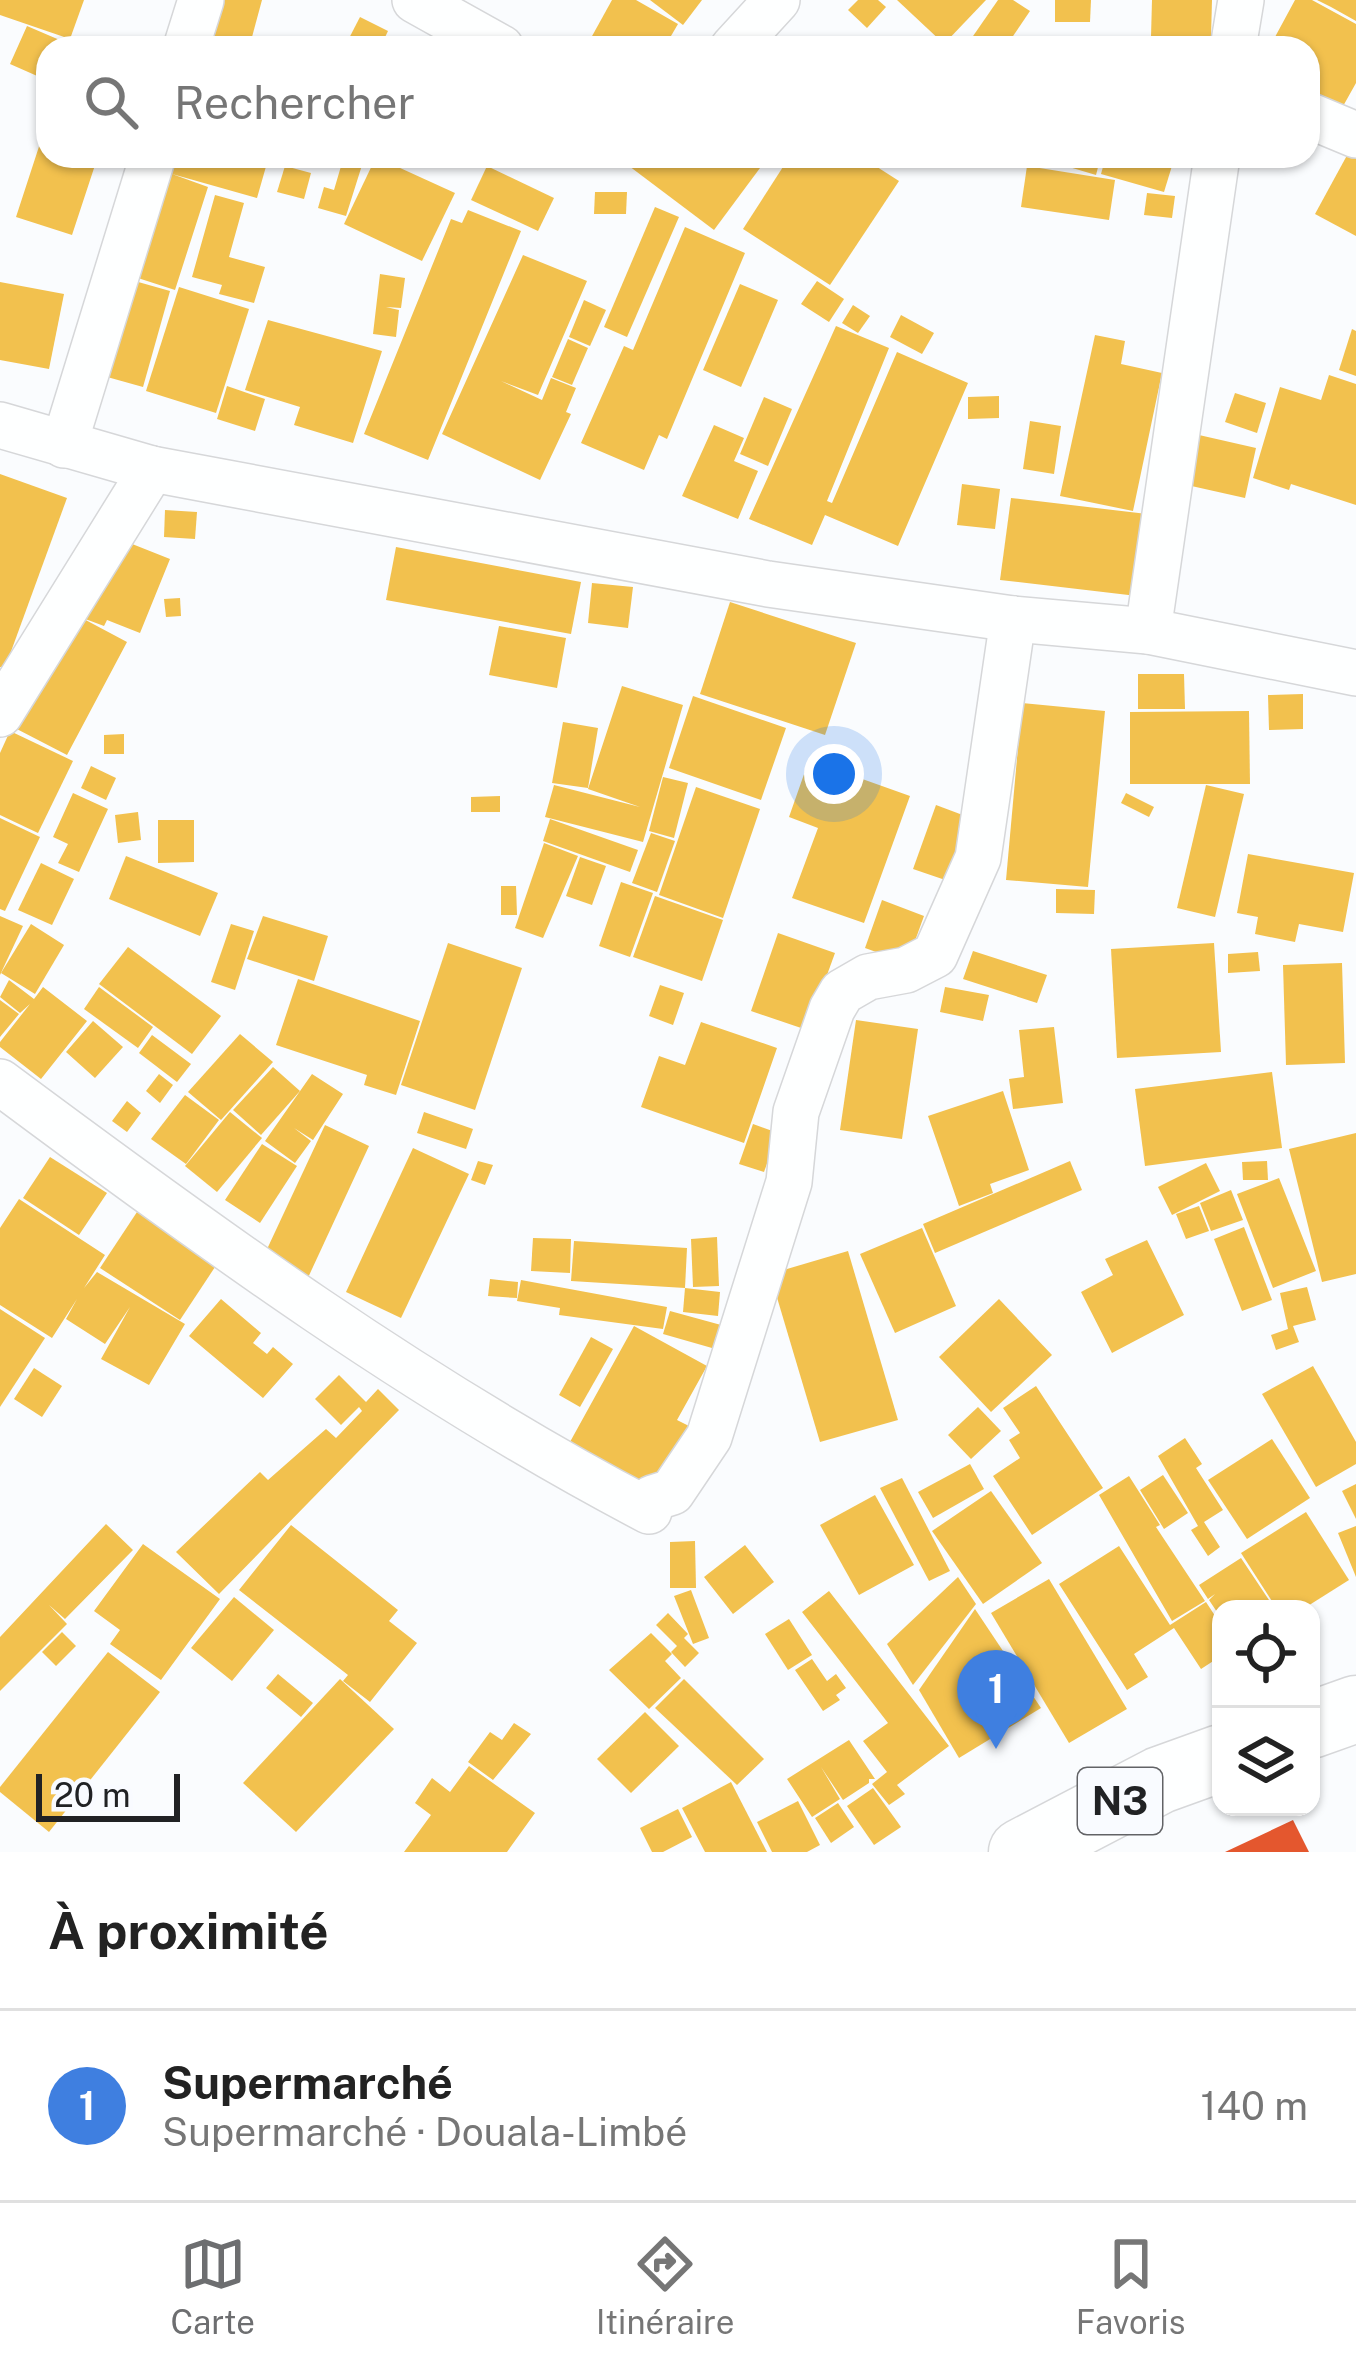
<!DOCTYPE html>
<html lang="fr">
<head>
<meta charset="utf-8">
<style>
	:root { --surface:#fff; --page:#f2f2f2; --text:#222; --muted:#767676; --line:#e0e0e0; --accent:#6d6e70 }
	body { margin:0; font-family:"Public Sans",sans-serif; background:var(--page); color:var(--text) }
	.controls { position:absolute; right:36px; bottom:36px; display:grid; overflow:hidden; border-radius:24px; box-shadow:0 3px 9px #0004 }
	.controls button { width:108px; height:108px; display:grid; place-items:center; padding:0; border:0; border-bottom:3px solid var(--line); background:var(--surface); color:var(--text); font:60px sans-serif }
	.scale { position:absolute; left:36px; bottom:30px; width:144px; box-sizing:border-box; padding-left:12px; border:6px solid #212224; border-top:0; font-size:33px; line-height:42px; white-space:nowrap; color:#212224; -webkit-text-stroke:9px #f9fbff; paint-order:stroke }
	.you { position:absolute; left:834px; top:774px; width:42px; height:42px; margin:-30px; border:9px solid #fff; border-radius:50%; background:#1a73e8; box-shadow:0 0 0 18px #1a73e833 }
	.badge { display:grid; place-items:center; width:78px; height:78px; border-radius:50%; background:var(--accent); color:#fff; font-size:39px; font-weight:700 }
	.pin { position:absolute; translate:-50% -99px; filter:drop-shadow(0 3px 6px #0008) }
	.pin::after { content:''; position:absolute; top:63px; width:42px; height:36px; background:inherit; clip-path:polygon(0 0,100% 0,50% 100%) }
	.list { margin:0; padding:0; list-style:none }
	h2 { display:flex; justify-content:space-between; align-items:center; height:156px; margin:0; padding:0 48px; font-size:51px }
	h2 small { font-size:39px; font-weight:400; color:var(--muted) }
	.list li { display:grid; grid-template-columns:78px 1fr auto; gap:36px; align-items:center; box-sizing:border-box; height:192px; padding:0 48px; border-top:3px solid var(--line) }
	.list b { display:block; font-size:45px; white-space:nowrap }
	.list p { margin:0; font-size:39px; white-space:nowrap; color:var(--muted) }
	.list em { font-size:39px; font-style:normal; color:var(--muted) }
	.icon { flex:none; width:66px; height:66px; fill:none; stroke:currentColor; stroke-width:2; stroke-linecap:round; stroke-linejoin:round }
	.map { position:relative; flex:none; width:1356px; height:1852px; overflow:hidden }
	.search { position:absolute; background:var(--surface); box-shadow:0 3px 9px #0004; left:36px; right:36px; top:36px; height:132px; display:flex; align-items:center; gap:30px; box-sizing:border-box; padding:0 42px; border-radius:36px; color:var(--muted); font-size:45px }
	.sheet { height:348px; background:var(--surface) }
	nav { display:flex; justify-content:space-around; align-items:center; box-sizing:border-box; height:168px; border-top:3px solid var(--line); background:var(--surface); font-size:33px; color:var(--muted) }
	nav a { display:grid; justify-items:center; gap:6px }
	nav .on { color:var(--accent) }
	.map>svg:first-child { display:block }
	.homes { fill:#f2c14e }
	.shops { fill:#e4572e }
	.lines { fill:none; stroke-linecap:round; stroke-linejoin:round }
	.minor-casing { stroke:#d6d7d9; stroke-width:48 }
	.trunk-casing { stroke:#d6d7d9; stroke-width:69 }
	.minor { stroke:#feffff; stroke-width:45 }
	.trunk { stroke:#feffff; stroke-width:66 }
	.labels { text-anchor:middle; stroke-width:12; stroke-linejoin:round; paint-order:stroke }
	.shield { fill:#f9fbff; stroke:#626366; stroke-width:3 }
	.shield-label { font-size:39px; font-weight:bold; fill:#212224 }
</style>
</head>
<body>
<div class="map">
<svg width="1356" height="1852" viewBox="0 0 1356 1852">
	<rect width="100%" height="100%" fill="#fafcfe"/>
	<g class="homes">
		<path d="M0,0H84L70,39L0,15Z"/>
		<path d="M186,0H262L249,48H190Z"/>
		<path d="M612,0H636L678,24L664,48L586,47Z"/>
		<path d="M650,0H702L683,25Z"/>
		<path d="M858,0H878L886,7L867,28L848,10Z"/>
		<path d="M897,0H986L944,44Z"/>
		<path d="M998,0H1013L1030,11L1005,48H985L971,39Z"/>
		<path d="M1055,0H1091L1090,22H1055Z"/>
		<path d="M1152,0H1212L1211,38L1151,37Z"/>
		<path d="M1295,0H1312L1356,24V83L1342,108L1308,89V48H1269Z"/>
		<path d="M1317,0H1356V21L1331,7Z"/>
		<path d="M360,17L388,31L380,48H344Z"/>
		<path d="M27,26L62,41L58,48H48L44,79L10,64Z"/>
		<path d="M47,122L48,156H98L72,235L16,217Z"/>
		<path d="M1351,148L1356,150V236L1315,214Z"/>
		<path d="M145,156H269L257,198L172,174L208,187L175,290L110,269Z"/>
		<path d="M344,156L363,162L346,216L318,208L324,187L334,190Z"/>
		<path d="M631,156H744L760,168L714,230L625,163Z"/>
		<path d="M790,156H860L899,181L830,285L743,229Z"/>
		<path d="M1032,156H1101L1096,175Z"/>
		<path d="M1106,156H1175L1164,192L1101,174Z"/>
		<path d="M376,157L455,193L422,261L344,224Z"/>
		<path d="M285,166L311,173L304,199L277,192Z"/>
		<path d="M487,166L554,198L538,231L471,200Z"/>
		<path d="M1027,166L1115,180L1109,220L1021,207Z"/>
		<path d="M595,192H627L626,214H594Z"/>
		<path d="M1147,193L1175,196L1172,218L1144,215Z"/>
		<path d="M215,195L244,203L229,257L265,267L254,303L219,294L222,285L192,277Z"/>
		<path d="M655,207L679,217L627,337L604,327Z"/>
		<path d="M468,210L521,231L428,460L364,434L451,219L462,223Z"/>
		<path d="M685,227L745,253L667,439L659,435L644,470L581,443L624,346L633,350Z"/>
		<path d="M523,255L587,281L538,395L501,381L542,400L551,378L576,388L566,412L571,414L540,480L442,434Z"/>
		<path d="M103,272L170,291L143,387L75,368Z"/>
		<path d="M380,274L405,278L401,308L386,307L399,310L396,337L373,334Z"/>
		<path d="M817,281L844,299L829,322L801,304Z"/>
		<path d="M0,282L64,294L49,369L0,360Z"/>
		<path d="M740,284L778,300L741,387L703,370Z"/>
		<path d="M179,287L249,309L216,413L146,391Z"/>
		<path d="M584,300L606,310L590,346L569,337Z"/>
		<path d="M853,305L870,316L858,333L842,323Z"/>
		<path d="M901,315L934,333L922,354L890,337Z"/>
		<path d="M268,320L382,351L353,443L294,425L300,407L245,390Z"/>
		<path d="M836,326L889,348L827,501L832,503L897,352L968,383L898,546L825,515L812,545L749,519Z"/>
		<path d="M1352,329L1356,331V376L1339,370Z"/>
		<path d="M1095,335L1125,341L1121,364L1162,373L1133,511L1060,496Z"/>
		<path d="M568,339L588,348L572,385L552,377Z"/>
		<path d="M1329,375L1356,384V505L1291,484L1289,490L1253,478L1280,387L1321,400Z"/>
		<path d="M227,386L265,399L255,431L217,419Z"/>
		<path d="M1235,393L1266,403L1257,433L1225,422Z"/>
		<path d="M999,396V418L968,419V397Z"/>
		<path d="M764,397L792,409L768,466L740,454Z"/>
		<path d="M1030,421L1061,426L1054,474L1023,469Z"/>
		<path d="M714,425L744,438L734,461L758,471L738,519L682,496Z"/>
		<path d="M1199,435L1256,448L1245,498L1187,485Z"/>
		<path d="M0,474L67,498L5,668L0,667Z"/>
		<path d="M962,484L1000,489L995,529L957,525Z"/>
		<path d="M1011,498L1147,514L1137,596L1000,580Z"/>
		<path d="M165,510L197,512L195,539L164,537Z"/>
		<path d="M107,534L170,559L140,633L107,620L104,626L80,617L127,642L67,755L11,726Z"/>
		<path d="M396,547L581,582L571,634L386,600Z"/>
		<path d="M592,583L633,587L628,628L588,623Z"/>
		<path d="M180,598L181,616L166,617L164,599Z"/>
		<path d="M730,602L856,643L825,735L700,694Z"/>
		<path d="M499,626L566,638L557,688L489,675Z"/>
		<path d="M1138,674H1184L1185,709H1138Z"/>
		<path d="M622,686L683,705L643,842L545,817L554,785L640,807L588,789Z"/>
		<path d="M1303,694V729L1269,730L1268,695Z"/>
		<path d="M693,696L786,728L761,800L669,768Z"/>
		<path d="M1022,703L1105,711L1088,887L1006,880Z"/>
		<path d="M1249,711L1250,784H1130V712Z"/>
		<path d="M563,722L598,728L588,788L552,783Z"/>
		<path d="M10,731L73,761L38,833L0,815V753Z"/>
		<path d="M124,734V754H104V735Z"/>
		<path d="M809,760L910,796L864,923L792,898L818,828L789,817Z"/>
		<path d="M91,766L116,778L106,800L81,788Z"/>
		<path d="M663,777L688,783L674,838L649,831Z"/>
		<path d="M1206,785L1244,794L1215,917L1177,908Z"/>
		<path d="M696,787L760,809L723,918L659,895Z"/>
		<path d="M73,793L108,809L79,872L58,863L68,844L53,837Z"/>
		<path d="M1126,793L1154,807L1149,817L1121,803Z"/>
		<path d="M500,796V812H471V797Z"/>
		<path d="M936,805L976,820L954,883L913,869Z"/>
		<path d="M138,812L141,840L118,843L115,815Z"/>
		<path d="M0,818L40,837L5,911L0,909Z"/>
		<path d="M550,819L638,850L630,872L543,841Z"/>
		<path d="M158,820H194V862L158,863Z"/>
		<path d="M651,833L675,841L657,892L632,883Z"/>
		<path d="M544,843L578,856L543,938L515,928Z"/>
		<path d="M1248,854L1354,873L1343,932L1299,924L1295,942L1255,934L1258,917L1237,913Z"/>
		<path d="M126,856L218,893L200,936L109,899Z"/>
		<path d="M580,857L606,866L592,905L566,896Z"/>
		<path d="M41,863L74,879L52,925L18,910Z"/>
		<path d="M621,882L653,893L630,957L599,946Z"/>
		<path d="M501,886H516L517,915H501Z"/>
		<path d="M1056,889L1095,890L1094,914L1056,913Z"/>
		<path d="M655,896L723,920L702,981L633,957Z"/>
		<path d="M882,900L924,916L907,963L865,948Z"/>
		<path d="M0,916L23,926L0,975Z"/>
		<path d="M263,916L328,936L314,981L247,959Z"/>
		<path d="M31,924L64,945L35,994L1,973Z"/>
		<path d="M231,924L254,931L235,990L211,982Z"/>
		<path d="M778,933L835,953L807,1030L751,1011Z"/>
		<path d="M448,943L522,968L475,1110L401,1085Z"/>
		<path d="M1214,943L1221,1052L1117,1058L1111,949Z"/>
		<path d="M128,947L221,1016L192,1054L99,984Z"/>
		<path d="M973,951L1047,975L1037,1003L963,979Z"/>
		<path d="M1258,952L1260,971L1228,973V954Z"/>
		<path d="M1342,963L1345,1063L1286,1065L1283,965Z"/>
		<path d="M298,979L420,1021L396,1095L364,1085L367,1075L276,1045Z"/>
		<path d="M9,980L34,999L43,987L87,1021L41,1079L0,1047V1042L30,1004L20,1013L0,997Z"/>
		<path d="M660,985L684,993L673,1025L649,1016Z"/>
		<path d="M99,987L153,1027L138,1048L84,1009Z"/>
		<path d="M945,987L989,995L983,1021L940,1012Z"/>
		<path d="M0,1000L19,1014L0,1037Z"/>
		<path d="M856,1020L918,1029L902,1139L840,1130Z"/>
		<path d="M93,1021L123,1047L95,1078L66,1052Z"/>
		<path d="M701,1022L777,1048L744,1143L641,1107L659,1056L685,1065Z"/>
		<path d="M1054,1027L1063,1103L1013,1109L1009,1079L1024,1077L1019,1030Z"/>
		<path d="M240,1034L273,1062L221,1120L188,1092Z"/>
		<path d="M152,1035L191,1064L177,1082L139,1053Z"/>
		<path d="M273,1067L300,1091L261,1135L233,1110Z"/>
		<path d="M1272,1072L1282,1148L1145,1166L1135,1089Z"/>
		<path d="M159,1074L173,1085L160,1103L146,1091Z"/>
		<path d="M312,1074L343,1094L313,1140L294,1128L311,1141L295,1163L265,1141Z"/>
		<path d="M1003,1091L1029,1170L990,1184L993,1193L959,1206L928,1116Z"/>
		<path d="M185,1095L219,1120L186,1164L151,1139Z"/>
		<path d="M127,1101L141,1113L127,1132L112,1121Z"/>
		<path d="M230,1112L262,1138L217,1192L185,1166Z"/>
		<path d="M424,1112L473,1129L466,1149L417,1133Z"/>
		<path d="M753,1124L778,1133L764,1172L739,1164Z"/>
		<path d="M325,1125L369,1146L306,1282L261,1262Z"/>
		<path d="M1356,1133V1274L1322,1282L1289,1149Z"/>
		<path d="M262,1144L297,1166L260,1223L225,1200Z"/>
		<path d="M413,1148L469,1174L401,1318L346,1292Z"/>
		<path d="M50,1157L107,1193L79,1235L23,1198Z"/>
		<path d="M478,1161L493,1165L485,1185L471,1180Z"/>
		<path d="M1070,1161L1082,1190L935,1253L923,1224Z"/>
		<path d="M1267,1161L1268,1180H1243L1242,1162Z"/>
		<path d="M1206,1163L1220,1191L1172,1215L1158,1187Z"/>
		<path d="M1279,1178L1316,1271L1273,1288L1237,1194Z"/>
		<path d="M1231,1190L1243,1220L1211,1231L1200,1203Z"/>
		<path d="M19,1199L105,1255L84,1288L97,1272L185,1324L149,1385L101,1359L130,1307L105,1344L66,1319L77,1299L52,1338L0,1305V1228Z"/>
		<path d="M1199,1206L1209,1231L1186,1239L1176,1214Z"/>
		<path d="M137,1212L217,1264L180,1320L100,1268Z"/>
		<path d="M1244,1227L1272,1300L1242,1311L1214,1239Z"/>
		<path d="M922,1228L956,1306L895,1333L860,1254Z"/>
		<path d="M717,1237L719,1286L693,1287L691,1239Z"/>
		<path d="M533,1238L571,1239L570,1273L531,1271Z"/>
		<path d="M1147,1240L1184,1315L1112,1353L1081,1292L1113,1275L1105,1259Z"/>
		<path d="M574,1241L687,1248L685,1288L571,1281Z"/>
		<path d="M848,1251L898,1420L820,1442L770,1274Z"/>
		<path d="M490,1279L518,1282L517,1298L488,1296Z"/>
		<path d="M521,1280L667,1307L663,1329L559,1315L560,1308L517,1301Z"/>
		<path d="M1307,1287L1316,1320L1293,1326L1299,1342L1276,1350L1271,1335L1288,1329L1280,1293Z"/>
		<path d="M685,1288L720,1292L718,1316L683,1312Z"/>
		<path d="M221,1299L261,1333L253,1343L267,1354L273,1347L293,1364L263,1398L189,1336Z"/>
		<path d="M999,1299L1052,1355L991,1412L939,1357Z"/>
		<path d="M0,1309L45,1338L0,1407Z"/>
		<path d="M670,1311L732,1328L726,1352L663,1334Z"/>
		<path d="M634,1326L707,1366L677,1420L689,1426L650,1498L565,1451Z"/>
		<path d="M591,1337L613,1349L580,1407L559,1395Z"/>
		<path d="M1313,1366L1356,1442V1464L1316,1487L1262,1394Z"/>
		<path d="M34,1368L62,1386L42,1417L14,1399Z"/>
		<path d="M339,1375L366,1402L378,1389L399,1410L219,1594L176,1552L260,1472L268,1480L326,1429L336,1438L362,1411L359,1407L341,1425L315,1399Z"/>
		<path d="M1036,1386L1103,1488L1032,1535L993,1476L1020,1458L1009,1440L1020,1433L1003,1408Z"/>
		<path d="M978,1407L1001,1431L971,1459L948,1435Z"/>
		<path d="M1185,1438L1202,1464L1196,1468L1223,1510L1204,1522L1220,1547L1208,1556L1191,1530L1198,1526L1158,1456Z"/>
		<path d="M1272,1439L1310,1498L1247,1539L1208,1480Z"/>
		<path d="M970,1464L984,1489L933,1518L918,1492Z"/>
		<path d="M1163,1475L1188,1513L1164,1529L1140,1490Z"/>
		<path d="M1129,1476L1160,1525L1156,1527L1205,1601L1172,1621L1099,1495Z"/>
		<path d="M902,1478L950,1571L929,1581L880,1488Z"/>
		<path d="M1356,1484V1519L1342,1491Z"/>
		<path d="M991,1491L1042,1563L983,1604L932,1531Z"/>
		<path d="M875,1495L914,1565L859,1595L820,1525Z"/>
		<path d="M1306,1512L1349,1580L1303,1609H1277L1241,1553Z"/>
		<path d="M106,1524L133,1550L65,1619L49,1605L67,1624L0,1691V1637Z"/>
		<path d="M291,1525L398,1610L389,1621L417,1643L370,1702L343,1681L348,1675L239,1590Z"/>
		<path d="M1356,1526V1577L1338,1533Z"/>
		<path d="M695,1541L696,1588H670V1542Z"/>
		<path d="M143,1544L220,1599L161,1680L110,1644L120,1630L94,1611Z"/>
		<path d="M745,1545L774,1582L733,1614L704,1577Z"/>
		<path d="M1119,1546L1170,1625L1206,1602L1221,1625V1656L1201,1669L1174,1628L1134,1654L1148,1677L1127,1690L1059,1584Z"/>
		<path d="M1241,1558L1275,1609H1221V1618L1209,1600L1215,1594L1208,1599L1199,1585Z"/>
		<path d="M958,1577L976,1604L913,1685L887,1644Z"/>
		<path d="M1049,1579L1127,1709L1069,1743L991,1613Z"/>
		<path d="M691,1590L709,1638L693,1644L674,1596Z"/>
		<path d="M829,1591L949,1746L897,1785L905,1794L889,1805L872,1784L887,1772L863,1741L888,1723L802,1612Z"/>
		<path d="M234,1597L274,1630L232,1681L191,1648Z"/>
		<path d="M975,1609L1041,1708L959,1758L919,1690Z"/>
		<path d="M668,1613L688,1634L684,1638L699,1653L685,1667L671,1652L677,1646L656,1625Z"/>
		<path d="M789,1619L812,1655L788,1670L765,1634Z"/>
		<path d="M62,1632L76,1646L56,1666L42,1652Z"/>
		<path d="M651,1633L672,1654L665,1661L681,1678L649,1709L609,1670Z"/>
		<path d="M108,1652L160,1692L49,1832L0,1792V1787Z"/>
		<path d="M812,1659L827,1681L836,1674L846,1688L836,1695L840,1700L823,1711L795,1670Z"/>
		<path d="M278,1674L313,1703L301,1717L266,1688Z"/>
		<path d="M340,1679L394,1729L296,1832L243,1783Z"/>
		<path d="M684,1679L764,1759L737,1785L655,1708Z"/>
		<path d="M645,1712L679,1746L631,1793L597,1759Z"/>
		<path d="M514,1723L531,1734L493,1780L468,1762L490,1732L502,1740Z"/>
		<path d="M849,1740L875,1779H869V1783L843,1800L821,1767L840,1799L812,1817L787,1779Z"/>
		<path d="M469,1766L535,1813L507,1852H404L431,1815L415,1803L432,1778L450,1792Z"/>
		<path d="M731,1782L767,1852H705L682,1808Z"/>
		<path d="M873,1788L901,1827L874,1845L847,1806Z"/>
		<path d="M798,1801L820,1845L807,1852H772L757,1822Z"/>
		<path d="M838,1803L854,1827L831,1843L815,1818Z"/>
		<path d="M678,1809L692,1837L663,1852H652L640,1828Z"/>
	</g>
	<path class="shops" d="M1293,1820L1309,1852H1225Z"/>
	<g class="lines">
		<defs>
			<g id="minor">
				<path d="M415,0L501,48"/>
				<path d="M186,48L201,0"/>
				<path d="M733,48L777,0"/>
				<path d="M1233,48L1241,0"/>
				<path d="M1308,115L1356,135"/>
				<path d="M0,425L152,469L768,584L1013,619L1148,631L1356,673"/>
				<path d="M64,445L153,156"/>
				<path d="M1148,631L1217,156"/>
				<path d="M0,714L152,469"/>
				<path d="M0,1082C208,1237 418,1390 649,1511L653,1498L672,1492L709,1437L789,1182L796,1112L832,1009L842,992L868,977L906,970L935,955L978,858L1013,619"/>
			</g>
			<g id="trunk">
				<path d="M1311,1725L1356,1709"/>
				<path d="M1022,1852L1160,1780L1221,1758"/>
			</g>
		</defs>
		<use href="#minor" class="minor-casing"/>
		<use href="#trunk" class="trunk-casing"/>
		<use href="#minor" class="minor"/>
		<use href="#trunk" class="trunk"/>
	</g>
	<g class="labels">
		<rect class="shield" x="1078" y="1768" width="84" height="66" rx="9"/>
		<g class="shield-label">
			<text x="1120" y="1815">N3</text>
		</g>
	</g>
</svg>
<div class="controls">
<button><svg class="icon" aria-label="locate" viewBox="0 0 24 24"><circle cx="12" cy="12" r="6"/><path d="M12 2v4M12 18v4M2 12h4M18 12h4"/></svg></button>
<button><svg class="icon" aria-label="layers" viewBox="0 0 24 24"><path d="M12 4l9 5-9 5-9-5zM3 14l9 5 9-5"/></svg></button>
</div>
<div class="scale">20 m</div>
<div class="you"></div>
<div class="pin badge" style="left:996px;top:1749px;background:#3f7fe0">1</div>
<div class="search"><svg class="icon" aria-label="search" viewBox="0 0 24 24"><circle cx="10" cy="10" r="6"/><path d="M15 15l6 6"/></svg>Rechercher</div>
</div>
<section class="sheet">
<h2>À proximité<small></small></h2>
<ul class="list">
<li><span class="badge" style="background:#3f7fe0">1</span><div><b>Supermarché</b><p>Supermarché · Douala-Limbé</p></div><em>140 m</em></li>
</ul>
</section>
<nav>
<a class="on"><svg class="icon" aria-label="map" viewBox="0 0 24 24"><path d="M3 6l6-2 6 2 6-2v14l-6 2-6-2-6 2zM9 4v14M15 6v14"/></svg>Carte</a>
<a><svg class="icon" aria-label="directions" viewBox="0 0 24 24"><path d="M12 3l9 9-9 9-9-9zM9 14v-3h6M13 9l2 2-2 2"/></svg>Itinéraire</a>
<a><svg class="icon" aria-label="saved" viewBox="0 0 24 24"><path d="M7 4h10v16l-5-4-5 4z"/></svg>Favoris</a>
</nav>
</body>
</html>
